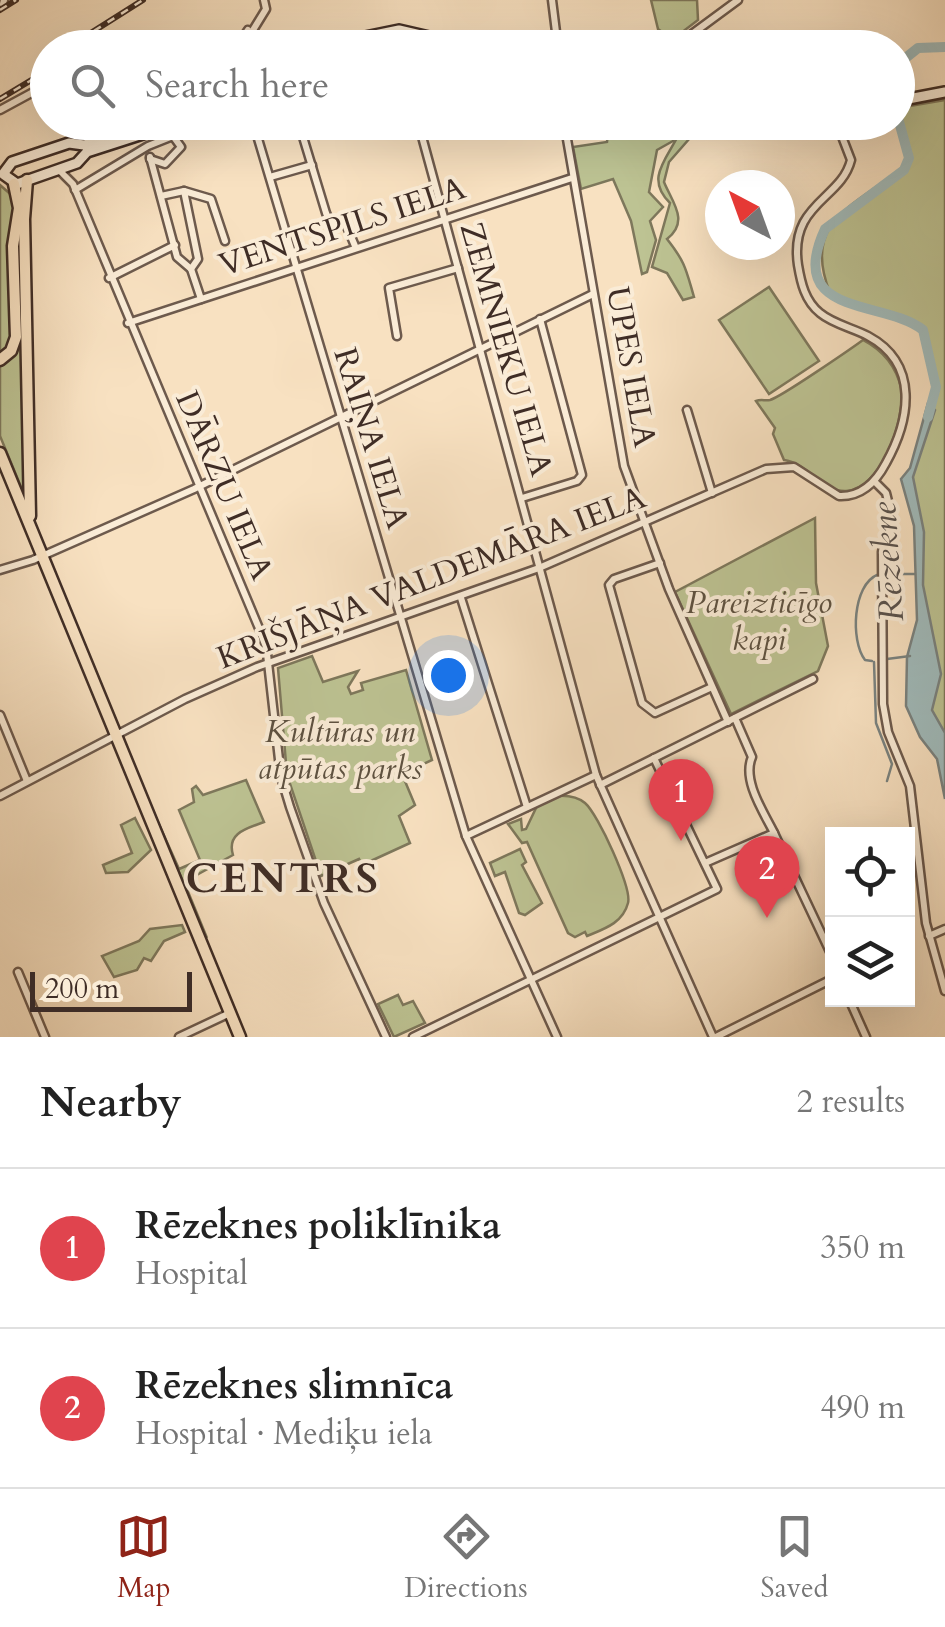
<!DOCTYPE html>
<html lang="en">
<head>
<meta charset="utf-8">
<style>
	:root { --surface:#fff; --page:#f6f6f6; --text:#222; --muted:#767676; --line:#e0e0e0; --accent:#8f2418 }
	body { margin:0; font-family:Cardo,serif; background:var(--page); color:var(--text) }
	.controls { position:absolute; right:30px; bottom:30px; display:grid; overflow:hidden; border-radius:0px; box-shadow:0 10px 40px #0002 }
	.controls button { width:90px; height:90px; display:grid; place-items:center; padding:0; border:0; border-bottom:2px solid var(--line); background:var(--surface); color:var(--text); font:50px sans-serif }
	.compass { position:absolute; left:705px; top:170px; width:90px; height:90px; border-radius:50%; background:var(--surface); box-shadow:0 10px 40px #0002; rotate:319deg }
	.scale { position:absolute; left:30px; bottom:25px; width:162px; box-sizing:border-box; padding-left:10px; border:5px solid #3f2d26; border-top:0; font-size:28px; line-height:35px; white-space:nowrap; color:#3f2d26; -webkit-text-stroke:8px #faecd7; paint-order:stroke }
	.you { position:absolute; left:448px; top:675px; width:35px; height:35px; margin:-25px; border:8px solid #fff; border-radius:50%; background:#1a73e8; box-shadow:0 0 0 15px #1a73e833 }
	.badge { display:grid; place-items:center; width:65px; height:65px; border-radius:50%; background:var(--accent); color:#fff; font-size:32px; font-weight:700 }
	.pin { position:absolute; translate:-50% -82px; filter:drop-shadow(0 2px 5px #0008) }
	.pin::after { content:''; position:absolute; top:52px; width:35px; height:30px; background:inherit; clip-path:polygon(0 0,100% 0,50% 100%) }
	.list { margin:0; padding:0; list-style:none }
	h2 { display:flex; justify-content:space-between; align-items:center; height:130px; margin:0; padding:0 40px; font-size:42px }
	h2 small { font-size:32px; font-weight:400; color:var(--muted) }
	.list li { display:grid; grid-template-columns:65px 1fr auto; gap:30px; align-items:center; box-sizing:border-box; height:160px; padding:0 40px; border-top:2px solid var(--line) }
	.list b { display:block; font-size:38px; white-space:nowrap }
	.list p { margin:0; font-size:32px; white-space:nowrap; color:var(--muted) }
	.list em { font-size:32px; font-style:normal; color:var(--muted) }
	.icon { flex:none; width:55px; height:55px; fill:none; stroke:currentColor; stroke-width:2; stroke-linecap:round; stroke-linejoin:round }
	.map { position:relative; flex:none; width:945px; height:1037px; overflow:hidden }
	.search { position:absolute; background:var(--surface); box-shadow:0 10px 40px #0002; left:30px; right:30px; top:30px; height:110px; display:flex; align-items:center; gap:25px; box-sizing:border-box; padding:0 35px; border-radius:55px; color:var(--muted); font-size:38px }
	.sheet { height:450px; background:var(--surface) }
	nav { display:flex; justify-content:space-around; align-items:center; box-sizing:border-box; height:140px; border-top:2px solid var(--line); background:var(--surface); font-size:28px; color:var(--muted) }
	nav a { display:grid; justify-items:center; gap:5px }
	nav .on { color:var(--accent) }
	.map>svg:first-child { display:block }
	.green { fill:#bdc393; stroke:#7e785c; stroke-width:2.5 }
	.water { fill:#a0bbbc; stroke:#798280; stroke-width:2.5 }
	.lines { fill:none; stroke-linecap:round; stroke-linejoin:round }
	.stream { stroke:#798280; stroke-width:2.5 }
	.river { stroke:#a0bbbc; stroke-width:10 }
	.street-casing { stroke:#6d5a4d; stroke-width:11 }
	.secondary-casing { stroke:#3f2d26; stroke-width:14 }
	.primary-casing { stroke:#3f2d26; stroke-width:15 }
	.street { stroke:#faecd7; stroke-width:6 }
	.secondary { stroke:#faecd7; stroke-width:9 }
	.primary { stroke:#f8e1c1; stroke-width:10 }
	.rail-casing { stroke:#3f2d26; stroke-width:6 }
	.rail { stroke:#faecd7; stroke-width:2.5; stroke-dasharray:8; stroke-linecap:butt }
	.labels { text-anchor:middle; stroke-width:8; stroke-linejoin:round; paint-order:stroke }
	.street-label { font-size:32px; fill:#3f2d26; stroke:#faecd7 }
	.park-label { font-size:32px; font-style:italic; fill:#5e5241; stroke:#faecd7 }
	.water-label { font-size:35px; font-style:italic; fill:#57504c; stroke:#faecd7 }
	.district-label { font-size:42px; font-weight:bold; letter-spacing:2.5px; fill:#3f2d26; stroke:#faecd7 }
</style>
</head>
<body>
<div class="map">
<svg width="945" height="1037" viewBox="0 0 945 1037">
	<rect width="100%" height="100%" fill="#f8e1c1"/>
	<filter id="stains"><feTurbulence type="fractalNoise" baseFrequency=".002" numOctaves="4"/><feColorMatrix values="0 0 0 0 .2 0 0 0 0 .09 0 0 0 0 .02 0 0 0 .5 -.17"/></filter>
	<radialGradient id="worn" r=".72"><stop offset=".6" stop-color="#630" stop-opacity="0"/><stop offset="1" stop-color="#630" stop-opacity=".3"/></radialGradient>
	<g class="green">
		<path d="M651,0H697L698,20L681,33L666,35L658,29Z"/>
		<path d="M945,100V753L924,717L919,544L908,479L935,383L923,330C894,312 861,309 830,293C801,220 854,207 905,166L908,147L898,108Z"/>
		<path d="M609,123H679L673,141L657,150L649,192L663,207L650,221L656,240L647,272L642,274L631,221L613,179L581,189L573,147L607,142Z"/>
		<path d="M682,123H692L696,131L669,162L664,182C672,202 690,221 667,239C686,263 686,270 694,297L683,300L667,273L652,267L670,203C645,179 666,160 679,134L685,133Z"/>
		<path d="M0,185L16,199L11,344L0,356Z"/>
		<path d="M21,209L26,499L0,436V365L15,351V255Z"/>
		<path d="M769,287L819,361L769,394L719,320Z"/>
		<path d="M863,340C882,350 896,366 901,388C906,417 882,489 846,491C822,492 808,463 784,460L773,434L775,428L756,401C761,399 765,401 770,400C781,397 852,348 863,340Z"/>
		<path d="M815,518L816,583L828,646L818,671L731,714L675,592Z"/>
		<path d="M312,656L323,682L358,671L348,687L351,694L363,690L361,683L406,670L432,760L402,774L415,805L399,816L410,843L362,865L359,859L321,876L287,775L278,668Z"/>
		<path d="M246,780L264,822C249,828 226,832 233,855L184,882L207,938L153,811L179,869L200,860L179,810L194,802L192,789L196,786L203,795Z"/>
		<path d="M555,796C566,795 577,796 585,803C598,814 632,888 628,903C623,923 604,929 587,936L585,932L575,937L568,933L527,842L522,843L508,824L521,819L522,830L526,829L537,806Z"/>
		<path d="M135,818L151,850L128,872L106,873L103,865L132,853L121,825Z"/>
		<path d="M520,849L526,862L522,865L542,903L525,915L519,913L505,872L495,876L490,863Z"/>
		<path d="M182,925L185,932L164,941L151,961L144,958L137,970L114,977L102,956L139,941L150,929Z"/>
		<path d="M398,995L403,1005L413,1001L425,1023L394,1037L378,1004Z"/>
	</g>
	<path class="water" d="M928,403L935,410L913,477L924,532L923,585L941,674L932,710L945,733V799L937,759L920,737L906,706L907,657L917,620L914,526L901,479L910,468Z"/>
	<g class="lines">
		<g class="stream">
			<path d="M887,574H915"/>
			<path d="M887,659L910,656"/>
			<path d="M872,661L865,660C850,640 853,585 877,575"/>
			<path d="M874,662L876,723L892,764L887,781"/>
		</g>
		<g class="river">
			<path d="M898,64L918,48L945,47"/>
			<path d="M898,118L909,158L904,170L825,229C784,318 884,299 923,330L936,387L928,417"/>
		</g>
		<defs>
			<g id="street">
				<path d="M552,0L558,48"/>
				<path d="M3,4L4,0"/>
				<path d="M236,48L248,30"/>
				<path d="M242,48L266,9L264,0"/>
				<path d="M399,48V30"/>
				<path d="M673,48L738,0"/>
				<path d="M0,110L48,84"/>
				<path d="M87,122L97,141"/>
				<path d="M253,122L466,836L557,1037"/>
				<path d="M309,122L303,137L326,213L329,220L345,222L355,246"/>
				<path d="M418,122L596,775L713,1037"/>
				<path d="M564,122L624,466L669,589L728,722"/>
				<path d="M775,122H786"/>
				<path d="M150,157L177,257L191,269L201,299"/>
				<path d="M59,170L73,184L266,645L281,777L290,807L324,903L386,1037"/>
				<path d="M270,177L312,165"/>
				<path d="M75,190L148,146L173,136L181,147L165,164L150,159"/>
				<path d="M184,191L198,259L191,269"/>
				<path d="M161,196L184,191L211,199L225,241"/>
				<path d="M109,278L175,245"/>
				<path d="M128,323L572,178"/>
				<path d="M397,336L389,288L458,268"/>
				<path d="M687,410L712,493"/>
				<path d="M874,481L886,493L890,509L882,552L883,704L888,732L910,786L926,923L945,991"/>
				<path d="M522,498L577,481L582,475L540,319"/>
				<path d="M660,563L614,579L609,585L642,703L655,713L712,687"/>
				<path d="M0,570L33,560L194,489L593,294"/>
				<path d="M461,598L527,807"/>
				<path d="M0,715L27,781"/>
				<path d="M735,718L752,757C742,780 763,811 774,833"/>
				<path d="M600,785L813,679"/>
				<path d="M0,796L185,699L257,667L539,568L766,469L794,467L839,496C861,497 876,482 886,463C910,420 920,364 868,336C853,328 833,324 820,313C805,301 801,283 798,265C789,203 841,200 851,160L841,134L827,122"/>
				<path d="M466,836L596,775"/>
				<path d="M705,863L774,833L832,956"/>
				<path d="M929,936L945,929"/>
				<path d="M18,972L45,1037"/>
				<path d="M849,999L866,1037"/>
				<path d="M179,1037L230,1013"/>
				<path d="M413,1037L717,889L654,758"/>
				<path d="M716,1037L832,979"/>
			</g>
			<g id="secondary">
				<path d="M311,48L399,30L477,48"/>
				<path d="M898,101L945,92"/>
				<path d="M164,122L84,145L69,143L12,162L3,174L17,184L77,163L87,152L180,122"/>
			</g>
			<g id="primary">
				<path d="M27,180L24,219L30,516"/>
				<path d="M0,360L11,351L16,337L13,246L19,208L14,184"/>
				<path d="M0,453L240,1037"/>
			</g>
		</defs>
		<use href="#street" class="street-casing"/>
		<use href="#secondary" class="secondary-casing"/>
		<use href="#primary" class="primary-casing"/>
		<use href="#street" class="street"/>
		<use href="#secondary" class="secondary"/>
		<use href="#primary" class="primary"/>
		<defs>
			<g id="rail">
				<path d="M0,10L16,0"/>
				<path d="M67,48L143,0"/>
				<path d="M0,99L48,70"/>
			</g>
		</defs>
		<use href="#rail" class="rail-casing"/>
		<use href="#rail" class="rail"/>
	</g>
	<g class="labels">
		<g class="street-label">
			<text transform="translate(342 226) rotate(-18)" y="11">VENTSPILS IELA</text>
			<text transform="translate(507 349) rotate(74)" y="11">ZEMNIEKU IELA</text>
			<text transform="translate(632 367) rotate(80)" y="11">UPES IELA</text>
			<text transform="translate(372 438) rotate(73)" y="11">RAIŅA IELA</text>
			<text transform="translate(225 485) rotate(67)" y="11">DĀRZU IELA</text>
			<text transform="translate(431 577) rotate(-21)" y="11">KRIŠJĀŅA VALDEMĀRA IELA</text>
		</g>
		<g class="park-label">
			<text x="759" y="613">Pareizticīgo<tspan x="759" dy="37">kapi</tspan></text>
			<text x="340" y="742">Kultūras un<tspan x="340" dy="37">atpūtas parks</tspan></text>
		</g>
		<g class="water-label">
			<text transform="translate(887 562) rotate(-94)" y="12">Rēzekne</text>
		</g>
		<g class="district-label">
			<text x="283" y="892">CENTRS</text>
		</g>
	</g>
	<rect width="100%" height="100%" filter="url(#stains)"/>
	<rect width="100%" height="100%" fill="url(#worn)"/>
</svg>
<div class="controls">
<button><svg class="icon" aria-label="locate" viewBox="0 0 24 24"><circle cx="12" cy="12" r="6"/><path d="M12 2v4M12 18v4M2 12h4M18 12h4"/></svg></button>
<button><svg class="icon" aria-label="layers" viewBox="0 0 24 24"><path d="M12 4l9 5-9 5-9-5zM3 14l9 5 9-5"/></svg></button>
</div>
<svg class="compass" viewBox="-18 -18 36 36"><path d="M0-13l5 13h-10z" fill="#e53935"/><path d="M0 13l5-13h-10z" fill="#767676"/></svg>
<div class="scale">200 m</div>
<div class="you"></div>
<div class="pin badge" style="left:681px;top:841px;background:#e0444e">1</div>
<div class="pin badge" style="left:767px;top:918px;background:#e0444e">2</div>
<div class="search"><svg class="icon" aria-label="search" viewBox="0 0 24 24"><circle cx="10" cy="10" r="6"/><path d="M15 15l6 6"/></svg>Search here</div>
</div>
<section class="sheet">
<h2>Nearby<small>2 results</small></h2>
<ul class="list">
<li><span class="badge" style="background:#e0444e">1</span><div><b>Rēzeknes poliklīnika</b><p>Hospital</p></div><em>350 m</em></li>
<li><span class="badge" style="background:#e0444e">2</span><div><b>Rēzeknes slimnīca</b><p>Hospital · Mediķu iela</p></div><em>490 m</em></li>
</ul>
</section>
<nav>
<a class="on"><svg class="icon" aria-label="map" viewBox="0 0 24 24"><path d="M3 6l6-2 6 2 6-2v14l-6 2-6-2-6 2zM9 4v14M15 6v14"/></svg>Map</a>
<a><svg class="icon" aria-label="directions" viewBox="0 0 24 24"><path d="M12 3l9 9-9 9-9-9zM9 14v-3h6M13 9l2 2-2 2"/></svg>Directions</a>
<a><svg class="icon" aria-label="saved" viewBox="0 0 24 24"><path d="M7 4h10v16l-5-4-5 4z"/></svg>Saved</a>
</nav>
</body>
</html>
